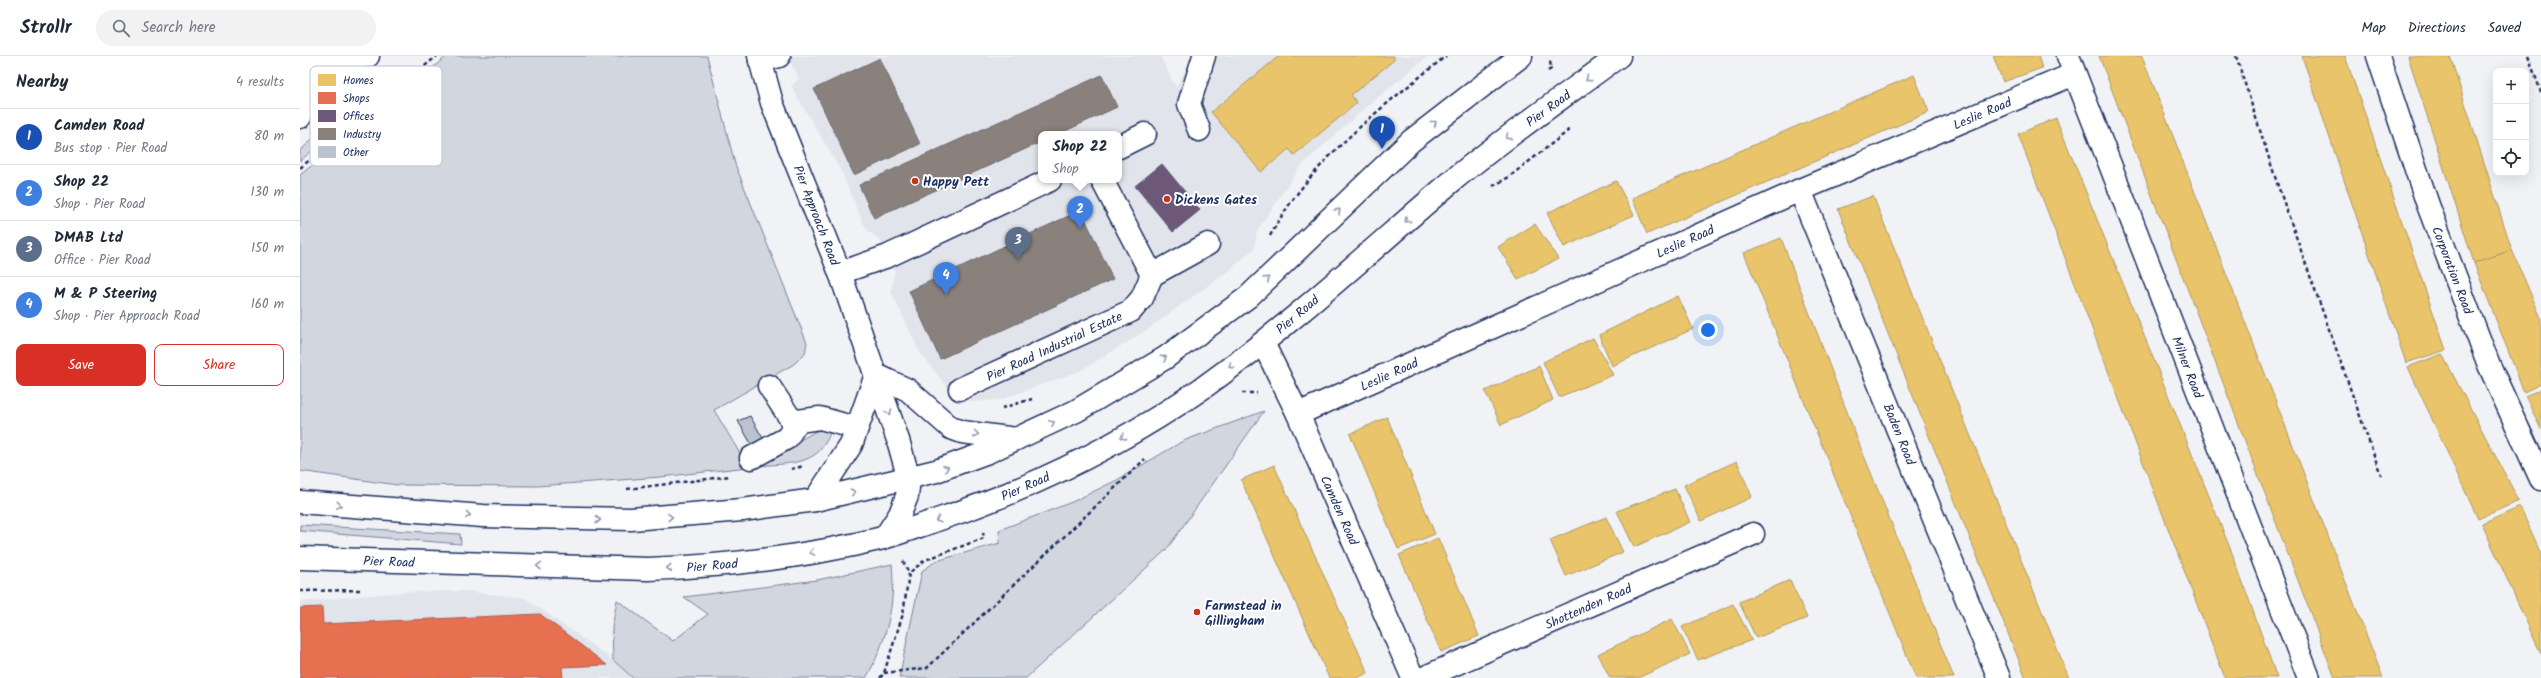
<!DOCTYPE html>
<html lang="en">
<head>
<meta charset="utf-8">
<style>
	:root { --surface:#fff; --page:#f2f2f3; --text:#1f2937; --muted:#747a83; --line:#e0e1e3; --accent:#d93025 }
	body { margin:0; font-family:Kalam,sans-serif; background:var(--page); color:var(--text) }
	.controls { position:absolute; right:12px; top:12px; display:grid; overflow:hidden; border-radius:8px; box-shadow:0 4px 16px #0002 }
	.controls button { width:36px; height:36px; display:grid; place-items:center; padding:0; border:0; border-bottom:1px solid var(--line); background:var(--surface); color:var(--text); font:20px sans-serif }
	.you { position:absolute; left:1408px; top:274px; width:14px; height:14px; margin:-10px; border:3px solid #fff; border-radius:50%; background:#1a73e8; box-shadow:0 0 0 6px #1a73e833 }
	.badge { display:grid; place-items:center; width:26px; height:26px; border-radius:50%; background:var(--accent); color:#fff; font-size:13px; font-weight:700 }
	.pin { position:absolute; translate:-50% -33px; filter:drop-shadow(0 1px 2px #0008) }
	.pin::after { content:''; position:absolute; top:21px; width:14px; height:12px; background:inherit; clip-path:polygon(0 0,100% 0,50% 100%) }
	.popup { position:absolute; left:738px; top:75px; width:84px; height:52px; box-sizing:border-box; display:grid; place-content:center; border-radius:8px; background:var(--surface); filter:drop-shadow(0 1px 3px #0005); font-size:13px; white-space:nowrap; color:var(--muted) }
	.popup b { font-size:15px; color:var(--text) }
	.popup::after { content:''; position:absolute; left:50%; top:100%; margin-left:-8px; border:8px solid transparent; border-top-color:var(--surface) }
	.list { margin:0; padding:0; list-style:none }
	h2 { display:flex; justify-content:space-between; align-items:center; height:52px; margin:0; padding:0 16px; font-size:17px }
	h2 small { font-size:13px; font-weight:400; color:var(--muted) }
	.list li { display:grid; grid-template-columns:26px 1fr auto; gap:12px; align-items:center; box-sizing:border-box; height:56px; padding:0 16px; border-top:1px solid var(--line) }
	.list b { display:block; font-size:15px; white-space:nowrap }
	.list p { margin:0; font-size:13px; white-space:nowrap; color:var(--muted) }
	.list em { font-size:13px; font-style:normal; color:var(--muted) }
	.actions { display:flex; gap:8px; padding:12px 16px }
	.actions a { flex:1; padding:9px 0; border:1px solid var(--accent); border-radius:8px; text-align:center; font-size:14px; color:var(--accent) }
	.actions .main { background:var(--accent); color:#fff }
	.icon { flex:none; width:22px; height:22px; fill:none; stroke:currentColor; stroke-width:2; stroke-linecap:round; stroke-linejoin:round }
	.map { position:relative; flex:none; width:2241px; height:622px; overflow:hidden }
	header { display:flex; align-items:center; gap:24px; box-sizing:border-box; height:56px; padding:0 20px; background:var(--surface); border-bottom:1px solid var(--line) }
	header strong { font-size:19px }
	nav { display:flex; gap:22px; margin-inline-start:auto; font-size:14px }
	.search { width:280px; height:36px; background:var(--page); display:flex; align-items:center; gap:10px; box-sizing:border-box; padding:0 14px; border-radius:22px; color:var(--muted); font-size:15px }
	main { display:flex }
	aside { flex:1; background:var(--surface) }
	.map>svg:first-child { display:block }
	.built { fill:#e1e4ea; fill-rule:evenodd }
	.green { fill:#d2d6df; stroke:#76829e }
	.homes { fill:#e9c46a; stroke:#ab9766 }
	.shops { fill:#e76f51; stroke:#aa5c55 }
	.offices { fill:#6d597a; stroke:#544c72 }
	.industry { fill:#8a817c; stroke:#696873 }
	.building { fill:#bcc2d0; stroke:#1b2f5e }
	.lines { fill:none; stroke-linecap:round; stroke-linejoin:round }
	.minor-casing { stroke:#1b2f5e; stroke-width:25 }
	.major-casing { stroke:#1b2f5e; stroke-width:25 }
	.path { stroke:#1b2f5e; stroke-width:2.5; stroke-dasharray:4 3; stroke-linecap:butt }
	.minor { stroke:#fff; stroke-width:22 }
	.major { stroke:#fff; stroke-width:22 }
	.oneway { stroke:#8d97ae }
	.poi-dot { fill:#c8321e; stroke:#fff; stroke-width:1.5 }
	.labels { text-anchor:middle; stroke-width:4; stroke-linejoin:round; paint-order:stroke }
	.street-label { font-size:13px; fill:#1b2f5e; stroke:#fff }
	.poi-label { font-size:13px; font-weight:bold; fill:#1b2f5e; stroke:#fff; text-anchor:start }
	.key { fill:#fff; stroke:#bbc1cf; stroke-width:1 }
	.key-label { font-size:11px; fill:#1b2f5e }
</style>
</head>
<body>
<header>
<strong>Strollr</strong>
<div class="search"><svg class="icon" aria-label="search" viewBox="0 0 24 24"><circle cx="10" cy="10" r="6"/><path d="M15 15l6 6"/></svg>Search here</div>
<nav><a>Map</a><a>Directions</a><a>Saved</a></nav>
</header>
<main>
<aside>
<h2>Nearby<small>4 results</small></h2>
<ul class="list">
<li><span class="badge" style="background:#1a4fb4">1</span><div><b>Camden Road</b><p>Bus stop · Pier Road</p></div><em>80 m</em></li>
<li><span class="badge" style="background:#3f7fe0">2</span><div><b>Shop 22</b><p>Shop · Pier Road</p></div><em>130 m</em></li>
<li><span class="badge" style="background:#5c6f8a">3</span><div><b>DMAB Ltd</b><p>Office · Pier Road</p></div><em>150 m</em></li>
<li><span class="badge" style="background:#3f7fe0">4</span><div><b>M &amp; P Steering</b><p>Shop · Pier Approach Road</p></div><em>160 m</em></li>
</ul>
<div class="actions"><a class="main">Save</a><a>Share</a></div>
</aside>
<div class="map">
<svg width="2241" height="622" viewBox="0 0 2241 622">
	<rect width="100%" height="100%" fill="#f1f2f5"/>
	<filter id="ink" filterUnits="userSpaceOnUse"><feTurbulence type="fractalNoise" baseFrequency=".025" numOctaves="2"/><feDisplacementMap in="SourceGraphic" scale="8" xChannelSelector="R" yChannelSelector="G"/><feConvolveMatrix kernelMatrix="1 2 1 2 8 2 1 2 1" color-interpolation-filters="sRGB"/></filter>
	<g filter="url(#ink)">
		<g class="built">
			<path d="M487,0H860L876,32L892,0H1128L1056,60L999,112L957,175L954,193L927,216L845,275L780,315L702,343L677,346L665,344L650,335L619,295L591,235L595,215L580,184L569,176L563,167L541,115L491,30L499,23ZM741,78H819V124H741Z"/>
			<path d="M164,535L225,542L313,604L333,622H0V546L104,536Z"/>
		</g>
		<g class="green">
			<path d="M147,0H407L435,108L507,287L505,297L494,308L414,354L448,411L361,421L237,430L97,429L0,415V119Z"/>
			<path d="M77,17L87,30L86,33L0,105V95C9,86 18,78 26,68C43,47 46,22 77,17Z"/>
			<path d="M964,355L867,493L726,622H599L622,515L636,505L700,487L699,474L772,446L817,424L883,385Z"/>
			<path d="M528,373C531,378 528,383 525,387C513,410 483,407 460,410L459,408L516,375Z"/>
			<path d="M0,469L160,478L161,488L0,475Z"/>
			<path d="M592,508C596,547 586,588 566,622H333L313,604L312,572L317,544L373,585L408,558L384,541L517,524Z"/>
		</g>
		<g class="homes">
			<path d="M979,0H1094V4L1051,39L1057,47L994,99L989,93L961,116L911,56Z"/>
			<path d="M1693,0H1738L1742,12L1703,26Z"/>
			<path d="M1799,0H1842L2083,622H2035Z"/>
			<path d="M2002,0H2045L2146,294L2106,307Z"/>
			<path d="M2108,0H2150L2212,194L2174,207Z"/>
			<path d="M1614,19L1629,56L1347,178L1332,142Z"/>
			<path d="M1756,62L1934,502L1977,622H1925L1718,78Z"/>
			<path d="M1316,125L1334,159L1264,191L1247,157Z"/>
			<path d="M1573,140L1769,622H1726L1538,153Z"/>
			<path d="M1235,168L1258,203L1218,223L1198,191Z"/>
			<path d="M1481,182L1560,390L1654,622H1616L1444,197Z"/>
			<path d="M2212,194L2241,262V328L2224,336L2174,207Z"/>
			<path d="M1378,240L1393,273L1312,310L1299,279Z"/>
			<path d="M1293,282L1313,319L1259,341L1243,306Z"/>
			<path d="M2142,298L2219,445L2178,463L2108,311Z"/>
			<path d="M1239,310L1253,344L1201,369L1185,335Z"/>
			<path d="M2241,333V373L2225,340Z"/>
			<path d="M1087,361L1135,478L1098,493L1050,378Z"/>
			<path d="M1437,405L1452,441L1401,465L1384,429Z"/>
			<path d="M974,409L1068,617L1057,622H1029L941,424Z"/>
			<path d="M1375,433L1390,466L1334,491L1317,455Z"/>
			<path d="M2220,451L2241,497V598L2182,468Z"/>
			<path d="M1306,461L1323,496L1266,520L1250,484Z"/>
			<path d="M1138,482L1179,580L1141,596L1099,499Z"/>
			<path d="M1490,524L1507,562L1456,582L1439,546Z"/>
			<path d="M1433,548L1452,584L1398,604L1382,571Z"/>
			<path d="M1372,563L1390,598L1338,622H1310L1298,598Z"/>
		</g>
		<path class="shops" d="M22,551L23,568L240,558L307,609L262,611L263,622H0V552Z"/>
		<path class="offices" d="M862,108L900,154L873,176L835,130Z"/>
		<g class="industry">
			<path d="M580,2L620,88L554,119L514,33Z"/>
			<path d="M802,19L817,51L759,78H741V86L574,162L559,129Z"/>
			<path d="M781,154L813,223L640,303L609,235Z"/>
		</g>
		<path class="building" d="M450,360L464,384L453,391L438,365Z"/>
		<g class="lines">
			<defs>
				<g id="minor">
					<path d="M459,0L472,47L540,217L598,384L609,423L607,440L600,458L585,481"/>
					<path d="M1768,0L2009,622"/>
					<path d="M2078,0L2128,149L2189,309L2241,423"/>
					<path d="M460,5L479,0"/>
					<path d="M0,7H34L68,0"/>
					<path d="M0,61L6,49L2,8"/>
					<path d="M899,74L889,48L904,0"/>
					<path d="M819,91L845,78"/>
					<path d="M802,124L852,219"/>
					<path d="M1500,134L1699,622"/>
					<path d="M540,217L588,200L750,124"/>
					<path d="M963,287L998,358L1113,622"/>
					<path d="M576,319L608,334L651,372L662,376L716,383"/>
					<path d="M469,330L490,362L498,365L520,362L556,372"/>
					<path d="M660,333L831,255L842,242L852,219L908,188"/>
					<path d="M998,358L1500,134L1774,18"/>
					<path d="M451,402L487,382L498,365"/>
					<path d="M515,444L551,389L576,319"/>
					<path d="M1123,622L1453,478"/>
				</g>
				<g id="major">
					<path d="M0,446L183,460L331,463L442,454L515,444L636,415L688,396L776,355L865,302L948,241L1111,85L1221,0"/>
					<path d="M0,502L348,513C427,510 506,501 583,482C601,477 619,470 637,464C731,433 822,388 904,331C991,269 1070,195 1152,125C1205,81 1263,41 1319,0"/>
				</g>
			</defs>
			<use href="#minor" class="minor-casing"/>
			<use href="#major" class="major-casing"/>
			<g class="path">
				<path d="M1936,0L1978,130L2081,419"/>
				<path d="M2228,0L2241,36"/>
				<path d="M1248,15L1251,13L1250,5"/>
				<path d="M0,112L137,0"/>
				<path d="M1193,130L1209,121L1268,75L1266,72"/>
				<path d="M970,180C1010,105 1081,52 1146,0"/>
				<path d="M942,337H957"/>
				<path d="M702,352L732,343"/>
				<path d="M491,413L504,410"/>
				<path d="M327,433L431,420"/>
				<path d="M603,505L609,517"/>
				<path d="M0,535L61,534"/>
				<path d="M584,617L627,612L845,403"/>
				<path d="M580,622L584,617L603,558L609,517L625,504L684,482L683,476"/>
			</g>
			<use href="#minor" class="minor"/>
			<use href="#major" class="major"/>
		</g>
		<defs><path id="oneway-chevron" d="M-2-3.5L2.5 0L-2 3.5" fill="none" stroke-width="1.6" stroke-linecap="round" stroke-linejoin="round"/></defs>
		<g class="oneway">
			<use href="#oneway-chevron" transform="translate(1288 23) rotate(144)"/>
			<use href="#oneway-chevron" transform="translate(1134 67) rotate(-38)"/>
			<use href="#oneway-chevron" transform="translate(1208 81) rotate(144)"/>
			<use href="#oneway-chevron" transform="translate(1038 155) rotate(-44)"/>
			<use href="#oneway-chevron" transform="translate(1107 164) rotate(139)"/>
			<use href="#oneway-chevron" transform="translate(967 223) rotate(-44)"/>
			<use href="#oneway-chevron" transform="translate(864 302) rotate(-34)"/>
			<use href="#oneway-chevron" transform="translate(931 310) rotate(143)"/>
			<use href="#oneway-chevron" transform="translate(589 356) rotate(70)"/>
			<use href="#oneway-chevron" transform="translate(752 367) rotate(-25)"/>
			<use href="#oneway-chevron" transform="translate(676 378) rotate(7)"/>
			<use href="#oneway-chevron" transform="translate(823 381) rotate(149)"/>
			<use href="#oneway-chevron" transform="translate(646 412) rotate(-21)"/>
			<use href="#oneway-chevron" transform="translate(553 436) rotate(-12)"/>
			<use href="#oneway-chevron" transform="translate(39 449) rotate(5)"/>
			<use href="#oneway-chevron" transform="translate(168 459) rotate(5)"/>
			<use href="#oneway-chevron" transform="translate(370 461) rotate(-3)"/>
			<use href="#oneway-chevron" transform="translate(298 464)"/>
			<use href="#oneway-chevron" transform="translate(638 464) rotate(162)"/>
			<use href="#oneway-chevron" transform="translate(512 496) rotate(170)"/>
			<use href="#oneway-chevron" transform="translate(239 510) rotate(-178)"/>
			<use href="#oneway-chevron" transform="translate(369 512) rotate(177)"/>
		</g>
	</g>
	<g class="poi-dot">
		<circle cx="615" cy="125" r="4"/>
		<circle cx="867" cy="143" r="4"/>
		<circle cx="897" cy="556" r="4"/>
	</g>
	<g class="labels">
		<g class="street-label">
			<text transform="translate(1248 52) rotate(-36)" y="5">Pier Road</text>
			<text transform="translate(1682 57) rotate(-23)" y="5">Leslie Road</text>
			<text transform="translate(517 159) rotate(69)" y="5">Pier Approach Road</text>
			<text transform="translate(1385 185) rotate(-24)" y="5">Leslie Road</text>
			<text transform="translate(2153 214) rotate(69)" y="5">Corporation Road</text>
			<text transform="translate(997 258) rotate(-40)" y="5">Pier Road</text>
			<text transform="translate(754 290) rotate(-25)" y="5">Pier Road Industrial Estate</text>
			<text transform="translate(1888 311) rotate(69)" y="5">Milner Road</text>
			<text transform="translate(1089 318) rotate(-24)" y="5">Leslie Road</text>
			<text transform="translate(1600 378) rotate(68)" y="5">Baden Road</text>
			<text transform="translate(725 430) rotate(-24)" y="5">Pier Road</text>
			<text transform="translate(1040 454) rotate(66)" y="5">Camden Road</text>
			<text transform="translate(89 505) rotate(2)" y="5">Pier Road</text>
			<text transform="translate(412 509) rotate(-5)" y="5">Pier Road</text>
			<text transform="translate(1288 550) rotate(-24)" y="5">Shottenden Road</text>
		</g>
		<g class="poi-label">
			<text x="623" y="130">Happy Pett</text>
			<text x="875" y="148">Dickens Gates</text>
			<text x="905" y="554">Farmstead in<tspan x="905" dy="15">Gillingham</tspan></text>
		</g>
	</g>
	<rect x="10" y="10" width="132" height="100" rx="6" class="key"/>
	<rect x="18" y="18" width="18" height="12" fill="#e9c46a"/>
	<rect x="18" y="36" width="18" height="12" fill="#e76f51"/>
	<rect x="18" y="54" width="18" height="12" fill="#6d597a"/>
	<rect x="18" y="72" width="18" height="12" fill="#8a817c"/>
	<rect x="18" y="90" width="18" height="12" fill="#bcc2d0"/>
	<g class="key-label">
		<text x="43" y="28">Homes</text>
		<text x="43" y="46">Shops</text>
		<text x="43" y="64">Offices</text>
		<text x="43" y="82">Industry</text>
		<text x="43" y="100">Other</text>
	</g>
</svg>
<div class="controls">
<button>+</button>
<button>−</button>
<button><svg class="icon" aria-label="locate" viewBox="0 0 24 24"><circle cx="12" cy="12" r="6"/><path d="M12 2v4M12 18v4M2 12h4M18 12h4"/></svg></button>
</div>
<div class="you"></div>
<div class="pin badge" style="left:1082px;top:93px;background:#1a4fb4">1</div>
<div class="pin badge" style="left:780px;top:173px;background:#3f7fe0">2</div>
<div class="popup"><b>Shop 22</b>Shop</div>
<div class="pin badge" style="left:718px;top:204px;background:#5c6f8a">3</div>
<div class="pin badge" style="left:646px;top:239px;background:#3f7fe0">4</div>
</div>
</main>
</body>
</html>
